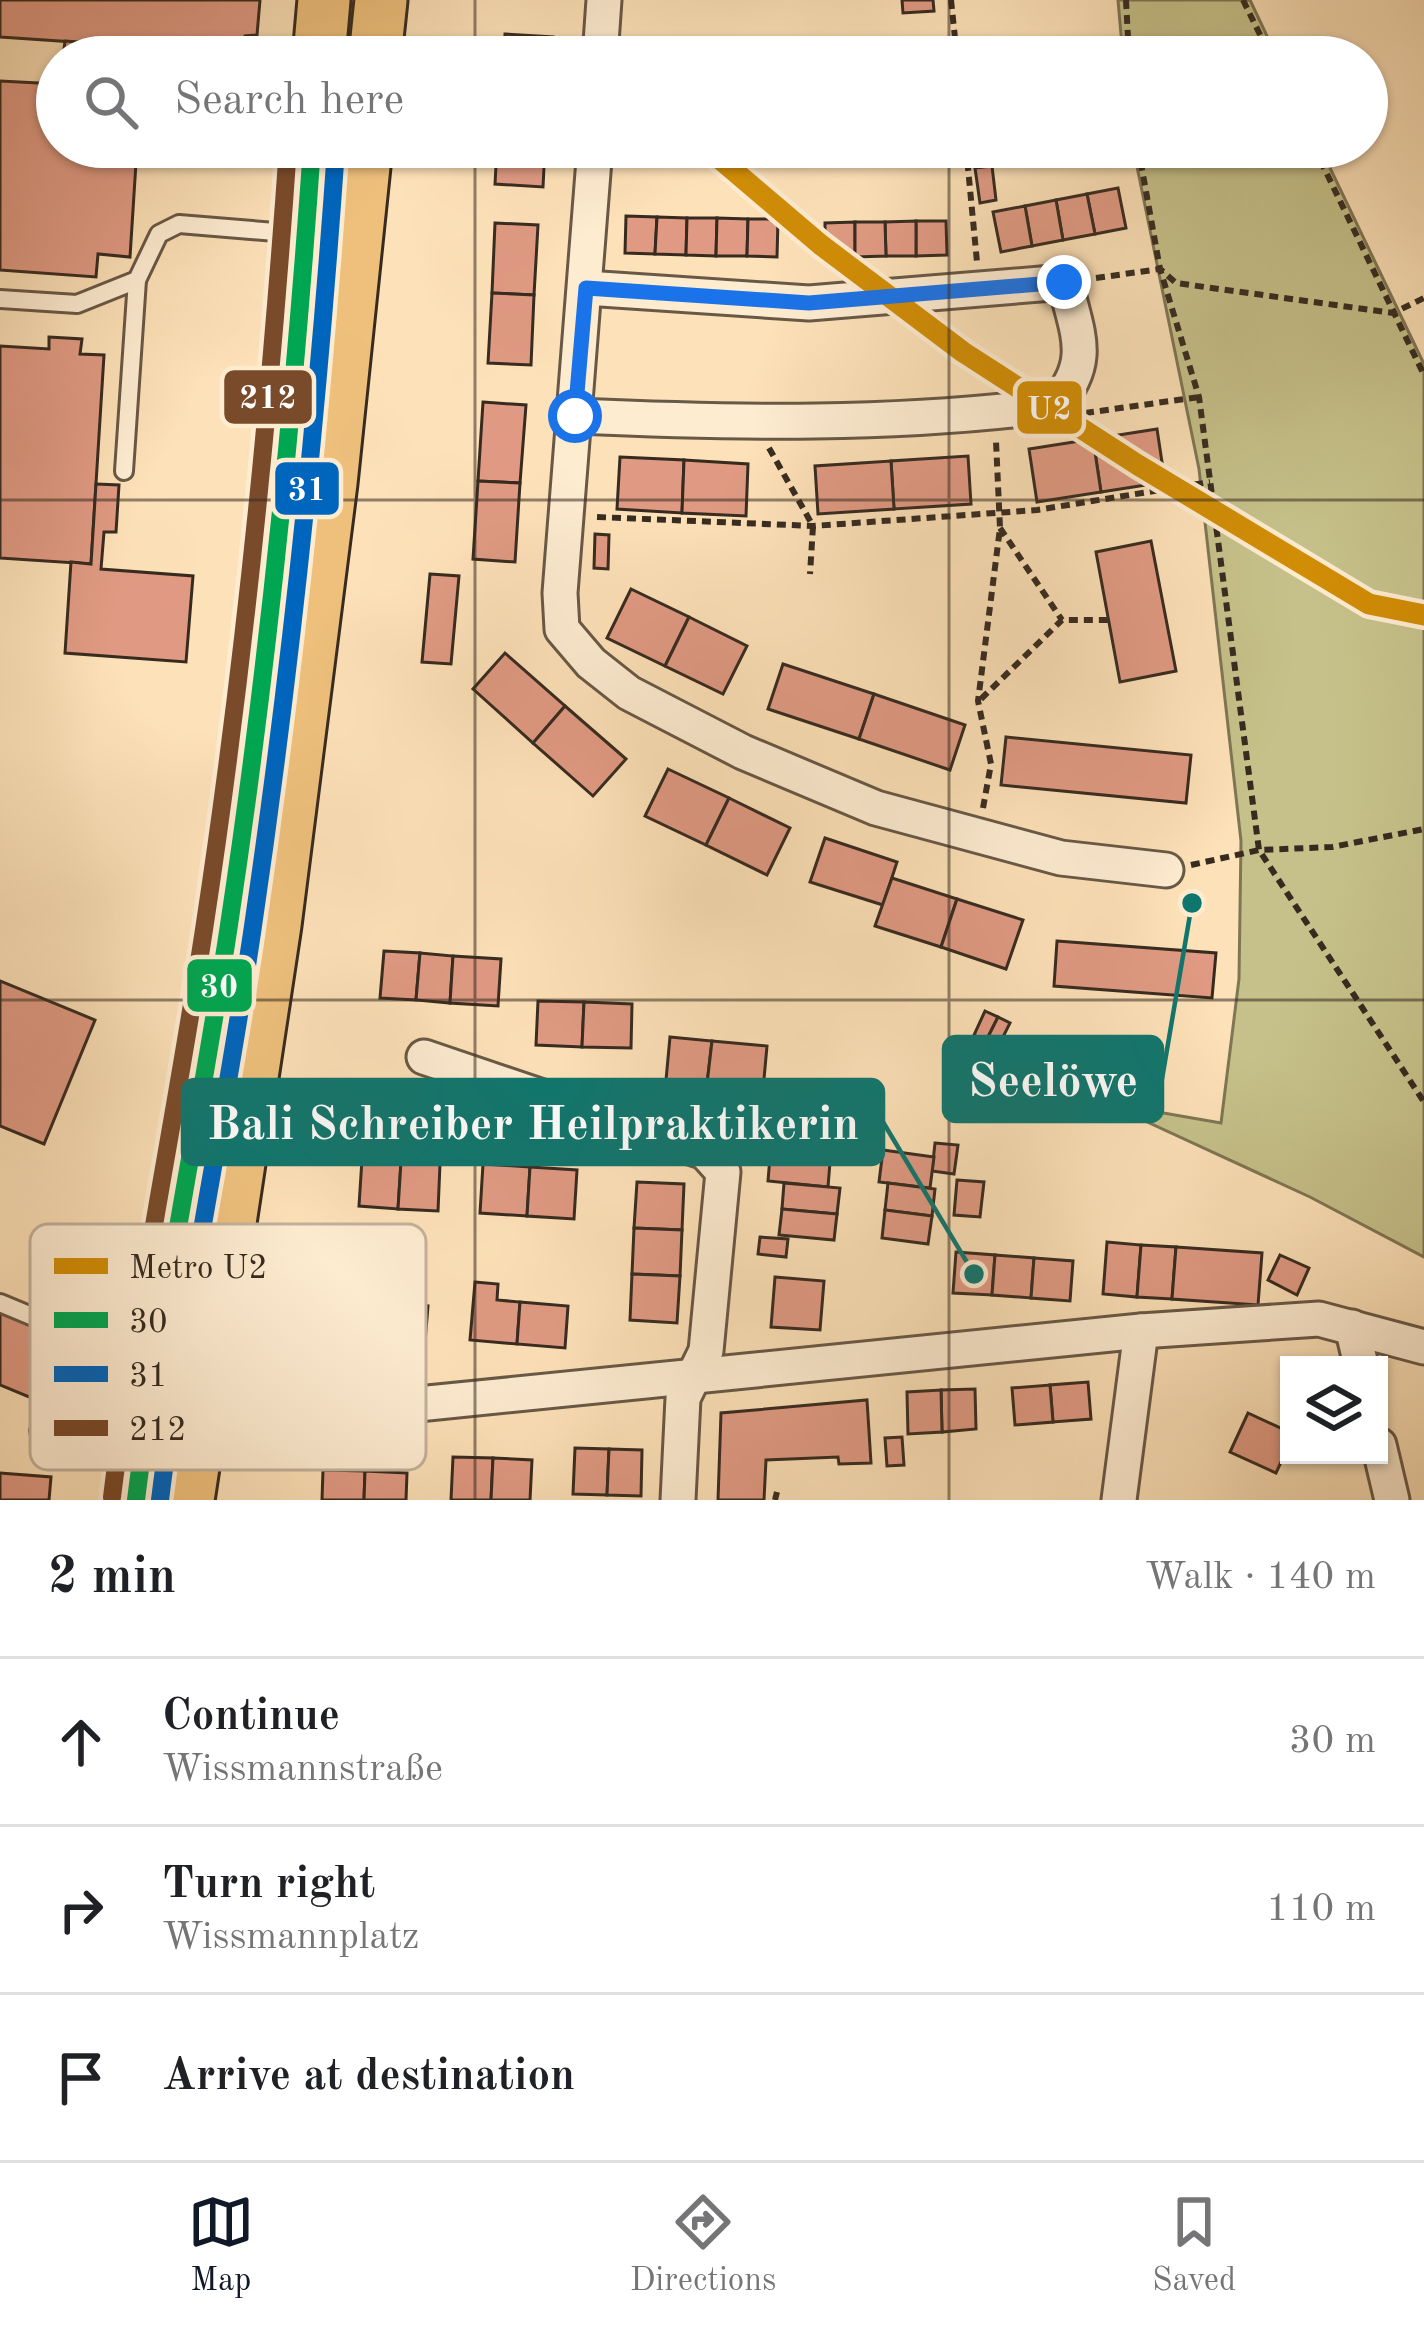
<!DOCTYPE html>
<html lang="en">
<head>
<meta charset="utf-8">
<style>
	:root { --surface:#fff; --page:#f2f2f2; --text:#202124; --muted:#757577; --line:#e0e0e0; --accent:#111827 }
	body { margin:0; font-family:"Old Standard TT",serif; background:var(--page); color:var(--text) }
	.controls { position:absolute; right:36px; bottom:36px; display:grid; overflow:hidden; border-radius:0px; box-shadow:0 3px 9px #0004 }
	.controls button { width:108px; height:108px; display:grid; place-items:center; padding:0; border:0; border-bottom:3px solid var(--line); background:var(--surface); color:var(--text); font:60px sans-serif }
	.stop { position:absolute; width:36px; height:36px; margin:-27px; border:9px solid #1a73e8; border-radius:50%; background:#fff }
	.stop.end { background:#1a73e8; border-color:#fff; box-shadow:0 3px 12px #0008 }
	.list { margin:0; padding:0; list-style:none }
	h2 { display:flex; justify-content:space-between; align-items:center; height:156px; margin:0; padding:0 48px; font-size:51px }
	h2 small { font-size:39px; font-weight:400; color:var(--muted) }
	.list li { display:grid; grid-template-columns:78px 1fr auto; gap:36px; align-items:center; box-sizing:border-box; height:168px; padding:0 48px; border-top:3px solid var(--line) }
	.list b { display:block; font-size:45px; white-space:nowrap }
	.list p { margin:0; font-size:39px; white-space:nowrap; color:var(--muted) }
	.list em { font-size:39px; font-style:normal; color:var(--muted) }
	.icon { flex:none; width:66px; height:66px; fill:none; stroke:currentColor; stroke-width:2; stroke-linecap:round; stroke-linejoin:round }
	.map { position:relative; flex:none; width:1424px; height:1500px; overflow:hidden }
	.search { position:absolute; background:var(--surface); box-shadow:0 3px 9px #0004; left:36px; right:36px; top:36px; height:132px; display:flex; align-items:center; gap:30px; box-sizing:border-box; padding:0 42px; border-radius:66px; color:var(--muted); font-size:45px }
	.sheet { height:660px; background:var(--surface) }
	nav { display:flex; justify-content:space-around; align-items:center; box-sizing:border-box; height:168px; border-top:3px solid var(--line); background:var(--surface); font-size:33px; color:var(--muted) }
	nav a { display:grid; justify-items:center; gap:6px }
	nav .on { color:var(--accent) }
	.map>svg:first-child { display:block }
	.green { fill:#c6c18a; stroke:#7e7655; stroke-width:3 }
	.building { fill:#e09a83; stroke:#372b20; stroke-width:3 }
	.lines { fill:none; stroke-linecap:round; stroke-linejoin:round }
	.lane-casing { stroke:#685846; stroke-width:22 }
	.street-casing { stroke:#685846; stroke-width:39 }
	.primary-casing { stroke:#372b20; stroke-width:57 }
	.path { stroke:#372b20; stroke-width:6; stroke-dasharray:9 6; stroke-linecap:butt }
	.lane { stroke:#feecd1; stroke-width:16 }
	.street { stroke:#feecd1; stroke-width:33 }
	.primary { stroke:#eec07c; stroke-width:51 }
	.bus-1-casing { stroke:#feecd1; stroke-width:27 }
	.bus-2-casing { stroke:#feecd1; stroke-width:27 }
	.bus-3-casing { stroke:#feecd1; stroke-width:27 }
	.bus-1 { stroke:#00a651; stroke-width:18 }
	.bus-2 { stroke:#0065bd; stroke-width:18 }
	.bus-3 { stroke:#7a4b2a; stroke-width:18 }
	.metro-1-casing { stroke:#feecd1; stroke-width:30 }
	.metro-1 { stroke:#d18d06; stroke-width:21 }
	.route { stroke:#1a73e8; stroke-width:15 }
	.grid { fill:none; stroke:#372b20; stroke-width:3; stroke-opacity:0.55 }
	.key { fill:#feecd1; stroke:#c2b29c; stroke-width:3 }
	.key-label { font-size:33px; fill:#372b20 }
	.leader { fill:none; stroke:#0f766e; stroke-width:4.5 }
	.callout-dot { fill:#0f766e; stroke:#feecd1; stroke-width:4.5 }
	.callout { fill:#0f766e; stroke:#0f766e; stroke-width:4.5 }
	.callout-label { font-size:48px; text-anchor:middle; font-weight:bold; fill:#fff }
	.line-badge { stroke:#feecd1; stroke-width:4.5 }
	.badge-label { font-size:33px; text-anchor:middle; font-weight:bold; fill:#fff }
</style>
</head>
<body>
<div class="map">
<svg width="1424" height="1500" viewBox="0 0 1424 1500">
	<rect width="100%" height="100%" fill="#fde1b8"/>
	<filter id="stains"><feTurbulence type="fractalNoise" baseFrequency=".00167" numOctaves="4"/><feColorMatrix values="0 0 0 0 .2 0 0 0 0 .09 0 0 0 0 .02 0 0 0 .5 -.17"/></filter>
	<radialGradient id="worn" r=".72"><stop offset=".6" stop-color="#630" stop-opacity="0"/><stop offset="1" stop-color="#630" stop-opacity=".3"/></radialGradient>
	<g class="green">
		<path d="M1118,0H1250L1277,57H1123Z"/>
		<path d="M1133,147H1320L1424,364V1257L1310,1197L1106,1103L1221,1123L1239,979L1241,841L1199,469Z"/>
	</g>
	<g class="building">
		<path d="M0,0H260L257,35L245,36L243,56L155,51V47L134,45L133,57L103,56V44L0,37Z"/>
		<path d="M902,0H933L934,11L903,13Z"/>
		<path d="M505,34L553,37L551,57H504Z"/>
		<path d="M65,41L103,44V57H63Z"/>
		<path d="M0,81L57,84V147H137L130,257L98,254L96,277L0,270Z"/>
		<path d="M497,147H545L543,187L495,184Z"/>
		<path d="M992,166L996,200L980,203L975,168Z"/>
		<path d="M1118,188L1126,228L1095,234L1087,194Z"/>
		<path d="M1087,194L1095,234L1063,240L1056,200Z"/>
		<path d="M1056,200L1063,240L1032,246L1025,206Z"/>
		<path d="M1025,206L1032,246L1001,252L993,212Z"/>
		<path d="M626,216L657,217L655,254L625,253Z"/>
		<path d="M657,217L687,218L686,255L655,254Z"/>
		<path d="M687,218H717L716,256L686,255Z"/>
		<path d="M717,218L748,219L747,256H716Z"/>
		<path d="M748,219H778L777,257L747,256Z"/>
		<path d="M916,221H946L947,255L916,256Z"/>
		<path d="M916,221V256H886L885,222Z"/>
		<path d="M855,222V257H825V223Z"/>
		<path d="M855,222H885L886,256L855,257Z"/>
		<path d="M495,223L538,225L534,295L492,293Z"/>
		<path d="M492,293L534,295L531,365L488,363Z"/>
		<path d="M49,337L82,339L80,354L104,355L91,564L0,558V346L49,349Z"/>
		<path d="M483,402L526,405L520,483L478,481Z"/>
		<path d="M1157,429L1165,482L1101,492L1093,439Z"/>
		<path d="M1093,439L1101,492L1037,502L1029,449Z"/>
		<path d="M968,456L971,504L894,509L891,461Z"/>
		<path d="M620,457L684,460L682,513L617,509Z"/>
		<path d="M684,460L748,464L746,516L682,513Z"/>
		<path d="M891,461L894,509L818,514L815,466Z"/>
		<path d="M478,481L520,483L515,562L473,559Z"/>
		<path d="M96,484L119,485L116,532H104L101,569L193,576L186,662L65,653L71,562L91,564Z"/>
		<path d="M595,534L609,535L608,569L594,568Z"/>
		<path d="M1151,541L1176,671L1120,682L1096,552Z"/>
		<path d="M430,574L459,576L451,664L422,662Z"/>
		<path d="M631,589L689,617L665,666L607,638Z"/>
		<path d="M689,617L747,646L723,694L665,666Z"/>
		<path d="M505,653L565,706L533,743L473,689Z"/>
		<path d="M783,664L874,694L859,739L768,709Z"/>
		<path d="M874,694L965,725L950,770L859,739Z"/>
		<path d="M565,706L626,759L593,796L533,743Z"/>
		<path d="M1006,737L1191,755L1186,803L1001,785Z"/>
		<path d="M668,769L729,798L706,845L645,816Z"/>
		<path d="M729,798L790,828L767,875L706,845Z"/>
		<path d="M825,838L897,862L883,905L810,882Z"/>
		<path d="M892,878L957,899L941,947L875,926Z"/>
		<path d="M957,899L1023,920L1006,969L941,947Z"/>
		<path d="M1057,941L1216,953L1212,998L1054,986Z"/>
		<path d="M384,951L420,953L416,1000L380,998Z"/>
		<path d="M420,953L453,956L450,1003L416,1000Z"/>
		<path d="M453,956L501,959L498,1006L450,1003Z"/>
		<path d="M0,981L95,1020L44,1144L0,1126Z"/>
		<path d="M538,1001L584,1002L582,1047L536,1045Z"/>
		<path d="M584,1002L632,1004L631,1048L582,1047Z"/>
		<path d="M985,1011L998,1017L986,1041L974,1035Z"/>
		<path d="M998,1017L1010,1023L998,1047L986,1041Z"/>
		<path d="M670,1037L712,1041L707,1084L666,1080Z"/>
		<path d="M712,1041L767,1046L763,1090L707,1084Z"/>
		<path d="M935,1143L958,1145L954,1174L932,1171Z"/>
		<path d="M883,1150L934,1157L930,1188L879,1182Z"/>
		<path d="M770,1157L830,1162L828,1187L768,1181Z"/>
		<path d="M362,1159L401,1162L398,1209L359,1206Z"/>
		<path d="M401,1162L440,1164L438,1211L398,1209Z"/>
		<path d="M483,1164L530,1167L527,1216L480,1213Z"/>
		<path d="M530,1167L577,1170L574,1219L527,1216Z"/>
		<path d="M957,1180L984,1182L980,1217L954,1215Z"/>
		<path d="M637,1182L684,1184L682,1230L634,1228Z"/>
		<path d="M784,1183L840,1188L837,1214L782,1209Z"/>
		<path d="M888,1183L935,1189L932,1216L885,1210Z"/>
		<path d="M782,1209L837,1214L834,1240L779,1235Z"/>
		<path d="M885,1210L932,1216L928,1244L882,1238Z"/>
		<path d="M634,1228L682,1230L680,1276L632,1274Z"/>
		<path d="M760,1237L788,1239L786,1257L758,1254Z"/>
		<path d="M1107,1242L1141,1245L1137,1297L1103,1294Z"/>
		<path d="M1141,1245L1176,1247L1172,1299L1137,1297Z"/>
		<path d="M1176,1247L1262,1253L1258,1305L1172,1299Z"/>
		<path d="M956,1252L995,1255L992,1295L953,1293Z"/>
		<path d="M995,1255L1034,1258L1031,1298L992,1295Z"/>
		<path d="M1280,1255L1309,1268L1297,1295L1268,1280Z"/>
		<path d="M1034,1258L1073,1261L1070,1301L1031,1298Z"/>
		<path d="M632,1274L680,1276L677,1323L630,1320Z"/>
		<path d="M775,1277L824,1281L820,1330L771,1327Z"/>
		<path d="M475,1282L498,1284L497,1300L520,1302L517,1344L470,1340Z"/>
		<path d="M520,1302L568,1306L565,1348L517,1344Z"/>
		<path d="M382,1303L428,1306L424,1356L379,1353Z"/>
		<path d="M0,1312L89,1348L80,1369L87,1373L82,1386L75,1383L63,1411L0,1385Z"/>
		<path d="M1088,1382L1091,1419L1053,1422L1050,1385Z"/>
		<path d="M1050,1385L1053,1422L1015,1425L1012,1388Z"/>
		<path d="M975,1389L976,1429L942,1432L941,1390Z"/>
		<path d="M941,1390L942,1432L908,1434L907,1392Z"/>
		<path d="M867,1400L871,1463L839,1464L838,1457L766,1460L764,1500H718L721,1413Z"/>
		<path d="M1248,1413L1289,1432V1445L1276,1473L1230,1452Z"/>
		<path d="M902,1437L904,1465L887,1466L885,1438Z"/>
		<path d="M575,1448L609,1449L607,1495L573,1494Z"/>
		<path d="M609,1449L642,1450L641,1496L607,1495Z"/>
		<path d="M453,1457L493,1458L491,1500H451Z"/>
		<path d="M493,1458L532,1460L530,1500H491Z"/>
		<path d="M323,1470L365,1471L364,1500H322Z"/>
		<path d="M365,1471L407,1473L406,1500H364Z"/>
		<path d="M0,1473L51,1477L49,1500H0Z"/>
	</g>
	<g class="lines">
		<defs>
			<g id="lane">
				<path d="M0,299L77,304L137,280L159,234L179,224L300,234"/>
				<path d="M124,471L137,280"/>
				<path d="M0,1303L96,1343L84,1413L69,1433L39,1431"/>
			</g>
			<g id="street">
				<path d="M600,57L604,0"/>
				<path d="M595,147L560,593L562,629L591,663L629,693L743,752L876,808L1061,858L1166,870"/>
				<path d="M575,416C736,423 896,426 1055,405C1094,361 1077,334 1065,282L809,303L586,288"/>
				<path d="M424,1057L705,1152L723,1172L706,1351L683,1398L678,1500"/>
				<path d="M1352,1327L1361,1365"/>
				<path d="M384,1393L418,1404L1141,1331L1319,1319L1424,1347"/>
				<path d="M1379,1445L1392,1500"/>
				<path d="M1119,1500L1141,1331"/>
			</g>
			<g id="primary">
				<path d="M319,57L324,0"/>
				<path d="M375,57L381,0"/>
				<path d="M136,1500C157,1307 200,1117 229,925C267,667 295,407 312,147"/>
				<path d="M188,1500L275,925L331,483L366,147"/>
			</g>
		</defs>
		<use href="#lane" class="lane-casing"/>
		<use href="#street" class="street-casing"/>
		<use href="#primary" class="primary-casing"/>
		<g class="path">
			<path d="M951,0L957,57"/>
			<path d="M1126,0L1129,57"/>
			<path d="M1243,0L1271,57"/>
			<path d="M966,147L977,262"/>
			<path d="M1138,147L1160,269L1199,397L1259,850L1424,1102"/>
			<path d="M1314,147L1424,375"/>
			<path d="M1096,278L1160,269L1176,283L1393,313L1424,298"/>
			<path d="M1085,413L1199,397"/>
			<path d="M769,448L813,526L810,574"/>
			<path d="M597,517L813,526L1037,510L1210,482"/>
			<path d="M1000,528L1062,620"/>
			<path d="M981,699L1062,620H1109"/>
			<path d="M983,808L991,764L978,701L1000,528L996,441"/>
			<path d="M1191,865L1259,850L1332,847L1424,829"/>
			<path d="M236,1431L266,1415L327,1423L358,1407"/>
			<path d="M775,1500L777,1492"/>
		</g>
		<use href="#lane" class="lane"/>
		<use href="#street" class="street"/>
		<use href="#primary" class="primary"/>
		<defs>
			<path id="bus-1" d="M136,1500C160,1307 200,1117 229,925C268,667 294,407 312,147"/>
			<path id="bus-2" d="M160,1500C184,1307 225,1118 253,926C291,668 318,409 336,149"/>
			<path id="bus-3" d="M112,1497C136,1305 176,1115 205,923C244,666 270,407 288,147"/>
		</defs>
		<use href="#bus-1" class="bus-1-casing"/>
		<use href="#bus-2" class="bus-2-casing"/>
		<use href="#bus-3" class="bus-3-casing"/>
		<use href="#bus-1" class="bus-1"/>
		<use href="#bus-2" class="bus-2"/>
		<use href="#bus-3" class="bus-3"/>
		<defs>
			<path id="metro-1" d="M706,147L821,245L963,352L1138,465L1369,604L1424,615"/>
		</defs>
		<use href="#metro-1" class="metro-1-casing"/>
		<use href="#metro-1" class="metro-1"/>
	</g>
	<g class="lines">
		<path class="route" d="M575,416L586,288L809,303L1064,282"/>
	</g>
	<path class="grid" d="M475,0V57M949,0V57M475,147V1500M949,147V1500M0,500H1424M0,1000H1424"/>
	<rect x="30" y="1224" width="396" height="246" rx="18" class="key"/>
	<rect x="54" y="1258" width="54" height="16" fill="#d18d06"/>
	<rect x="54" y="1312" width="54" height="16" fill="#00a651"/>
	<rect x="54" y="1366" width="54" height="16" fill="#0065bd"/>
	<rect x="54" y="1420" width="54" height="16" fill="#7a4b2a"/>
	<g class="key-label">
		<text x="129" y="1278">Metro U2</text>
		<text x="129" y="1332">30</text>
		<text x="129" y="1386">31</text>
		<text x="129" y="1440">212</text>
	</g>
	<path class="leader" d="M1192 903L1162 1079M974 1274L883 1122"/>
	<g class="callout-dot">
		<circle cx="1192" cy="903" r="12"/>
		<circle cx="974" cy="1274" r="12"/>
	</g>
	<g class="callout">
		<rect x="944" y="1037" width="218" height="84" rx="12"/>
		<rect x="183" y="1080" width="700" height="84" rx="12"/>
	</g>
	<g class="callout-label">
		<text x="1053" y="1096">Seelöwe</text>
		<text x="533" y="1139">Bali Schreiber Heilpraktikerin</text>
	</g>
	<g class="line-badge">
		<rect x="222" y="368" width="92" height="58" rx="12" fill="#7a4b2a"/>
		<rect x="1015" y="379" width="69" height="57" rx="12" fill="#d18d06"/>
		<rect x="273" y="460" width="68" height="57" rx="12" fill="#0065bd"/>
		<rect x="185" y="957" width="69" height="57" rx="12" fill="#00a651"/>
	</g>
	<g class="badge-label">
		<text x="268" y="408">212</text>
		<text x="1049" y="419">U2</text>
		<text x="307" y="500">31</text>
		<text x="219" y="997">30</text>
	</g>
	<rect width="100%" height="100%" filter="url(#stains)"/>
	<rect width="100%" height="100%" fill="url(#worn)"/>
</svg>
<div class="controls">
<button><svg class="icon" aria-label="layers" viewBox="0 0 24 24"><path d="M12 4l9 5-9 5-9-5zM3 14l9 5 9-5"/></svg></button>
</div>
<div class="stop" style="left:575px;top:416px"></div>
<div class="stop end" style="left:1064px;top:282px"></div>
<div class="search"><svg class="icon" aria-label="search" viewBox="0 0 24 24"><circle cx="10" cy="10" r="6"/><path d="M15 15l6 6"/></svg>Search here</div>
</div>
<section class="sheet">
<h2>2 min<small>Walk · 140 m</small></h2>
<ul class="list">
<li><svg class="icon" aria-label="ahead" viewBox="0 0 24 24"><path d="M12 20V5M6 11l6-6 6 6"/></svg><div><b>Continue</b><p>Wissmannstraße</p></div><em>30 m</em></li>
<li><svg class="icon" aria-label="right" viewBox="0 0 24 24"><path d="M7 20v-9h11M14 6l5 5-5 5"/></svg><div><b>Turn right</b><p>Wissmannplatz</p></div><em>110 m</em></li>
<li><svg class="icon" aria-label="arrive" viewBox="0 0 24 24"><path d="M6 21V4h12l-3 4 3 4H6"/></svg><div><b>Arrive at destination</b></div></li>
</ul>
</section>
<nav>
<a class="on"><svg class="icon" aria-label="map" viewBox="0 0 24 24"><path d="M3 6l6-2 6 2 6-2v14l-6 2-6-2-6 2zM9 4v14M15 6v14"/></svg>Map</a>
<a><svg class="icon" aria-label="directions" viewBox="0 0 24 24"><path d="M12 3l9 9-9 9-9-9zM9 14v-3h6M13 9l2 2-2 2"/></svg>Directions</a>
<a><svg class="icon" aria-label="saved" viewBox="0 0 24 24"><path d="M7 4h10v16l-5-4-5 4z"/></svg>Saved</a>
</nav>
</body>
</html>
